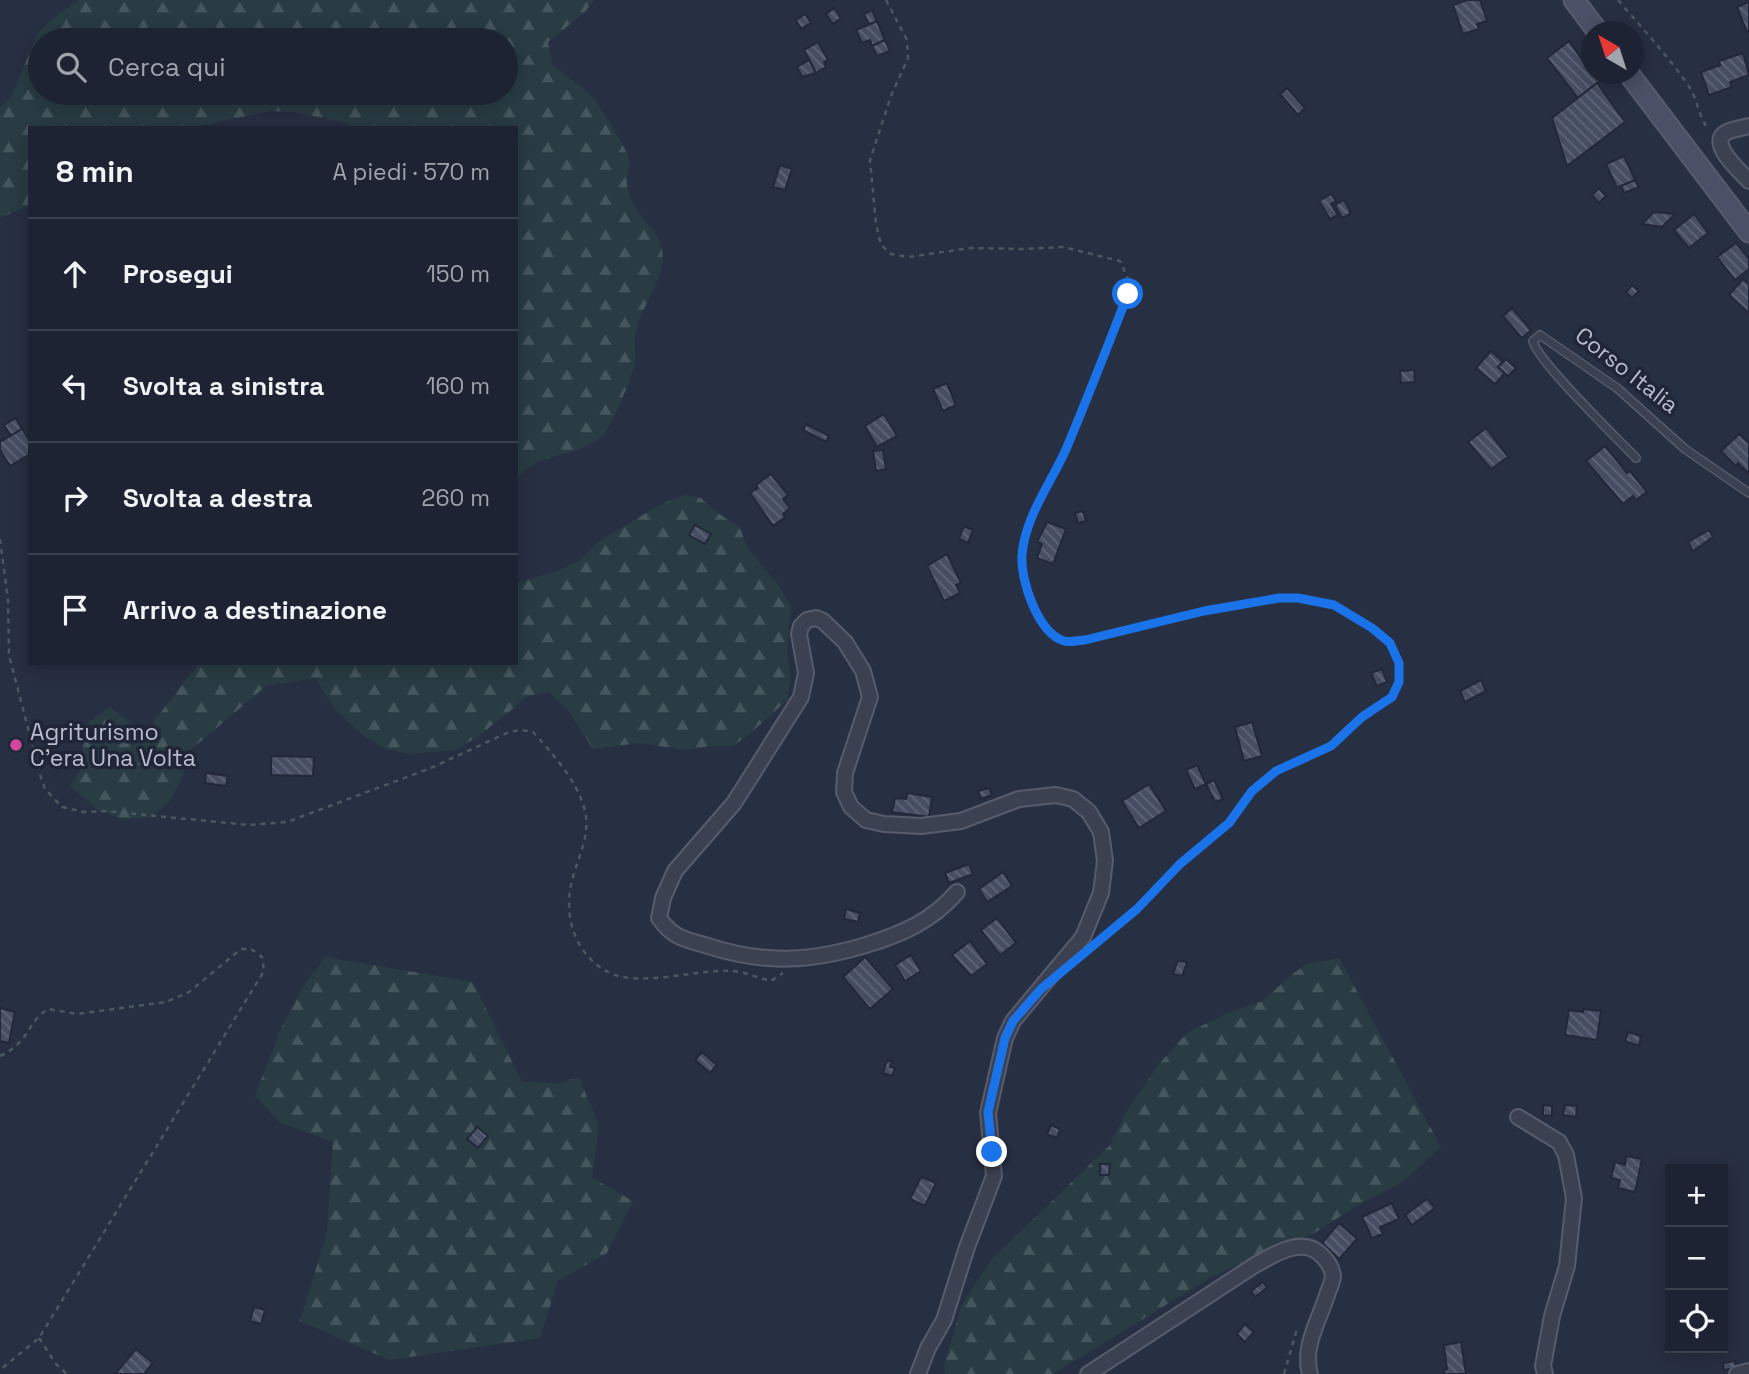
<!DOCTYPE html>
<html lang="it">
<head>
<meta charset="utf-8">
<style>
	:root { --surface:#1d2332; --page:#2a2f3e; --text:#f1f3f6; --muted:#a0a4ac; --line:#3b404d }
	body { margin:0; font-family:"Space Grotesk",sans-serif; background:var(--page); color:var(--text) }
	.controls { position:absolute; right:21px; bottom:21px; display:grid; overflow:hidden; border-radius:0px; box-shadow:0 4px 18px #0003 }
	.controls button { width:63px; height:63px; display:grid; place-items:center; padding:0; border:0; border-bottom:2px solid var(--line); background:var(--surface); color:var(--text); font:35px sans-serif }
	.compass { position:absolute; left:1581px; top:21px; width:63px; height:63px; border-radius:50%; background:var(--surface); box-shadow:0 4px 18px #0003; rotate:321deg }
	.stop { position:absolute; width:21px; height:21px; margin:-16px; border:5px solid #1a73e8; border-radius:50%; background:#fff }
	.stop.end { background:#1a73e8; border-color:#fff; box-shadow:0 2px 7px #0008 }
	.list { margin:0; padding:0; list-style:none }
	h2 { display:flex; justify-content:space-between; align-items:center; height:91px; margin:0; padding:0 28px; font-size:30px }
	h2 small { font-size:23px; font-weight:400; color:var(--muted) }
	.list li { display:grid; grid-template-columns:46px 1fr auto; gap:21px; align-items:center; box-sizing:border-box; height:112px; padding:0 28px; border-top:2px solid var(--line) }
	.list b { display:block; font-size:26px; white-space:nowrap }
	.list em { font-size:23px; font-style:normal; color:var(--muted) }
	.icon { flex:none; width:38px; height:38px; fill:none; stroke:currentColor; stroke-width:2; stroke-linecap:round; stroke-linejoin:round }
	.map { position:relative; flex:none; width:1749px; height:1374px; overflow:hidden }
	.search { position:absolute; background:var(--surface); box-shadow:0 4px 18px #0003; left:28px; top:28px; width:490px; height:77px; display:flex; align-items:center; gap:18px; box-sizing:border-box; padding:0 24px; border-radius:38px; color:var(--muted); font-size:26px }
	.panel { position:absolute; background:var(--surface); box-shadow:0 4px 18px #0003; left:28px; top:126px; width:490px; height:539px; border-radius:0px }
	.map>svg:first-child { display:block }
	.forest { fill:url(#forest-firs); fill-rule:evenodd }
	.building { fill:url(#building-back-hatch); stroke:#222839; stroke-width:2 }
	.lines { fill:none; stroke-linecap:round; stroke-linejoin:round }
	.service-casing { stroke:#575c6c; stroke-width:10 }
	.minor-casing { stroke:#575c6c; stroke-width:18 }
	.secondary-casing { stroke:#575c6c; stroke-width:23 }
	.path { stroke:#485960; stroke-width:2.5; stroke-dasharray:5 5; stroke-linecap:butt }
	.service { stroke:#3c4152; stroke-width:7 }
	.minor { stroke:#3c4152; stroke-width:14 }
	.secondary { stroke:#4a5065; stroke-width:19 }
	.route { stroke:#1a73e8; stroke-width:9 }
	.hotel-dot { fill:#d1479c; stroke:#202637; stroke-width:2.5 }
	.labels { text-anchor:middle; stroke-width:7; stroke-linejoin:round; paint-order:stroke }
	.street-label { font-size:23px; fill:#b9bdcc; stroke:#202637 }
	.poi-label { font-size:23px; fill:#b9bdcc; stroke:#202637; text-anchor:start }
</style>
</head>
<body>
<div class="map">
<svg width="1749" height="1374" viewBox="0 0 1749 1374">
	<defs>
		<pattern id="forest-firs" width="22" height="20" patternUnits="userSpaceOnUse" patternTransform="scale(1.75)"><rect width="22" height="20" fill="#293c43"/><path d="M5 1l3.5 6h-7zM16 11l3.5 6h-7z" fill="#46565d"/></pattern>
		<pattern id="building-back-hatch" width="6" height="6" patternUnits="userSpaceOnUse" patternTransform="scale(1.75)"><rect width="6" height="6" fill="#464e64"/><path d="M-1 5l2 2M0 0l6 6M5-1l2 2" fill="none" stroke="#5f6679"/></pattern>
	</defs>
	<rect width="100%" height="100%" fill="#272f42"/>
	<g class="forest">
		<path d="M80,0H594L585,12L548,42L552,65C564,75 579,84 590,95C599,104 625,146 629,158C632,167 626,176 627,184C628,191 631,199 634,205C641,221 659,230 662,249C667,279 640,306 635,335C634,344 636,353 635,362C633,375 612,426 603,435C574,462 538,448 516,481V128H353L347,123L294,112L270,111L190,128H30V205L0,218V108L12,96L37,34L54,17ZM506,40V93H40V40Z"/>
		<path d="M685,495L701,498L719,514L739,526L748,549L779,586L791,606L787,655L791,678L787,700L752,732L733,746H710L687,750L639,743L593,749L567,709L549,692L525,697L514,708L477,737L456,750L410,754L386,749L366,738L336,710L315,678L266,686L188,752L182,779L169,802L149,818L122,819L98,810L70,786L80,771L86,724L110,707L129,722L143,740L155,720L199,663H516V583L557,571L580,560L598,542L661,504Z"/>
		<path d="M325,957L473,982L522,1082L559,1083L579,1077L599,1126L592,1178L633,1201L607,1253L558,1281L540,1338L389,1360L300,1321L327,1232L333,1142L279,1122L255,1096L279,1033L301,990Z"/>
		<path d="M1339,958L1441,1147L1403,1182L1356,1206L1313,1234L1273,1248L1210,1278L1053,1374H945L944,1366L962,1304L992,1259L1109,1146L1127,1111L1159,1064L1187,1033L1232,1011L1263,1001L1291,975L1307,964Z"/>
	</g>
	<g class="building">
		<path d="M1467,0H1480L1487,21L1477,24L1479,29L1463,34L1453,5Z"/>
		<path d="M1749,2V31L1747,32L1737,7Z"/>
		<path d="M834,8L841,18L833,24L826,14Z"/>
		<path d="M872,10L877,21L869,25L864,14Z"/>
		<path d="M805,14L811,23L801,29L796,20Z"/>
		<path d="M877,21L885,40L872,46L870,40L862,43L856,30Z"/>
		<path d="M885,40L890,51L877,56L872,46Z"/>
		<path d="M1569,41L1592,74L1600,81L1578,98L1547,58Z"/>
		<path d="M818,42L828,60L824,62L826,67L816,73L804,50Z"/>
		<path d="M1743,53L1749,75L1730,82L1732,87L1709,95L1701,72L1720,65L1719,61Z"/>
		<path d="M809,60L816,73L802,77L797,67Z"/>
		<path d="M1597,83L1625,122L1567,166L1552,118Z"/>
		<path d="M1287,88L1305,108L1298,115L1280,94Z"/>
		<path d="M1624,156L1635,180L1617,188L1606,164Z"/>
		<path d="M780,165L792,169L785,190L773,187Z"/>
		<path d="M1635,180L1639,187L1624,193L1621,186Z"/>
		<path d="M1599,188L1606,196L1599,203L1592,195Z"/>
		<path d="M1331,194L1336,201L1331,204L1338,215L1330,219L1319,201Z"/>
		<path d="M1344,200L1351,213L1342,218L1335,205Z"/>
		<path d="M1654,212L1675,214L1662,227L1642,224Z"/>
		<path d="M1694,214L1708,233L1689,248L1674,230Z"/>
		<path d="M1736,243L1749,259V269L1735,280L1717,257Z"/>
		<path d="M1743,279L1749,284V313L1729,295Z"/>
		<path d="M1632,285L1639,291L1632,298L1626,292Z"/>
		<path d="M1512,308L1531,330L1522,338L1503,316Z"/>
		<path d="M1491,351L1503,362L1498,367L1505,373L1495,384L1476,368Z"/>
		<path d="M1506,359L1516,368L1508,376L1498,367Z"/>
		<path d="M1414,370L1415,382L1401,383L1400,371Z"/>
		<path d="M947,383L956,405L943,411L933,389Z"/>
		<path d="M884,414L897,436L877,447L865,426Z"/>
		<path d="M16,418L22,429L11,436L4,425Z"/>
		<path d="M806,424L829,436L826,442L803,430Z"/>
		<path d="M1486,428L1508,457L1491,469L1468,442Z"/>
		<path d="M22,429L30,441V454L10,466L0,450V442Z"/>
		<path d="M1739,434L1749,443V474L1738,463L1736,466L1721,451Z"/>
		<path d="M1605,446L1627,473L1630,471L1647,492L1636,500L1633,496L1623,504L1586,461Z"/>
		<path d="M883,450L886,469L876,471L873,451Z"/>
		<path d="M771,474L788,495L783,499L790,508L783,514L785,517L773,526L750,493L758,488L756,485Z"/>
		<path d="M1083,511L1086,521L1078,523L1075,513Z"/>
		<path d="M1047,522L1066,529L1053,564L1037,558L1042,544L1037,542Z"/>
		<path d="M695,525L711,534L705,544L689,535Z"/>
		<path d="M964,526L973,530L968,543L959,539Z"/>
		<path d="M1709,530L1713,537L1693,551L1688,542Z"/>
		<path d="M947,554L961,583L956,585L960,593L944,601L927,566Z"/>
		<path d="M1382,669L1387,682L1377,686L1371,673Z"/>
		<path d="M1481,680L1486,691L1465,702L1460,691Z"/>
		<path d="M1252,722L1262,756L1244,761L1235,727Z"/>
		<path d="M271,756L314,757L313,776L271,775Z"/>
		<path d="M1197,765L1206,784L1195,789L1186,770Z"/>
		<path d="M206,773L228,776L226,786L205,783Z"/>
		<path d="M1214,780L1223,799L1215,802L1206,784Z"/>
		<path d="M1149,784L1166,811L1139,828L1122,801Z"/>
		<path d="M989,788L992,795L981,799L978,791Z"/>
		<path d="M907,793L932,797L929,817L892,812L895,798L906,799Z"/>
		<path d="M969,864L973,874L949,883L945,873Z"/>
		<path d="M1003,872L1012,886L987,902L979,889Z"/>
		<path d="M846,909L860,913L858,922L844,919Z"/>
		<path d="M997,918L1016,943L1000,955L981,930Z"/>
		<path d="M970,941L987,964L971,976L952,955Z"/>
		<path d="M911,955L921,971L905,981L895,965Z"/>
		<path d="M865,957L893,989L870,1009L843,977Z"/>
		<path d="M1178,960L1187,963L1182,976L1173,974Z"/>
		<path d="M0,1008L15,1012L9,1043L0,1041Z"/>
		<path d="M1583,1009L1601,1011L1597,1040L1565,1035L1569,1010L1583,1012Z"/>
		<path d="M1628,1032L1641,1036L1639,1046L1625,1041Z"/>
		<path d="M702,1052L717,1065L710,1073L695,1060Z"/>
		<path d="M887,1060L892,1062L890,1067L895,1068L892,1076L883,1073Z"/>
		<path d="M1543,1105L1552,1106V1116L1543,1115Z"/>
		<path d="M1565,1105L1577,1106L1576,1117L1563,1115Z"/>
		<path d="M1051,1125L1060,1129L1057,1138L1047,1134Z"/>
		<path d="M477,1127L488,1136L478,1148L467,1139Z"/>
		<path d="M1626,1156L1642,1159L1635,1192L1618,1188L1620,1180L1611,1178L1615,1162L1625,1165Z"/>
		<path d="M1100,1164H1110L1109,1175H1100Z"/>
		<path d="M921,1177L936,1183L925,1206L910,1199Z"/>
		<path d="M1427,1199L1435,1208L1412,1225L1405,1215Z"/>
		<path d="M1392,1203L1399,1219L1380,1227L1383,1234L1372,1238L1362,1217Z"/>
		<path d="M1339,1223L1357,1239L1339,1259L1322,1243Z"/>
		<path d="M1263,1282L1267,1288L1255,1297L1251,1291Z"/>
		<path d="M254,1307L265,1310L261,1324L250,1321Z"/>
		<path d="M1245,1324L1254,1332L1245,1342L1237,1334Z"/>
		<path d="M1461,1342L1466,1374H1445L1444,1370L1447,1369L1444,1345Z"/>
		<path d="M136,1349L153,1363L144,1374H115Z"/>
		<path d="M1735,1361L1736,1368L1724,1370L1723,1363Z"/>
	</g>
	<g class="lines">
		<defs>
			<path id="service" d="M1636,458C1617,438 1537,361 1533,341L1540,335L1617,388L1685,449L1749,493"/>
			<g id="minor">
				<path d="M1749,126C1742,128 1733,129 1727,132C1706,142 1741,172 1749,181"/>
				<path d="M1518,1117L1559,1142L1566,1155L1574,1198L1567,1266L1552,1316L1543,1366L1545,1374"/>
				<path d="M918,1374L928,1348L944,1320L967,1247L994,1176L988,1113L1005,1038L1013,1021L1083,937L1101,893L1105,861L1101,832L1089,812L1073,799L1056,795L1019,799L961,821L921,826L884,824L866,820L851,807L844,792L845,773L870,697L863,671L845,642L823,621L816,618L807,620L801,626L799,634L806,673L801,697L734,803L675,871L663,898L659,918C674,939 685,939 708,946C764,964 810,962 866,945C902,934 932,921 957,892"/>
				<path d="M1088,1374L1255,1265C1273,1255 1301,1237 1319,1253C1326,1259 1332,1267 1333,1276C1333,1281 1330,1287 1328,1292C1320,1319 1302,1346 1310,1374"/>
				<path d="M1737,1374L1749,1371"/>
			</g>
			<g id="secondary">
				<path d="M1574,0L1598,32"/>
				<path d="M1629,74L1749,232"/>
			</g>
		</defs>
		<use href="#service" class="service-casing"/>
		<use href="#minor" class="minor-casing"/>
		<use href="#secondary" class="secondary-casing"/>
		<g class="path">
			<path d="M886,0L907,40L908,58L891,96L870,160L876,224L881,245L891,254L908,257L971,248L1024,249L1063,247L1120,261L1129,281L1128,294C1108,345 1088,397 1067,447C1052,482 1025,516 1022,555C1020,580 1038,633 1064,641C1070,643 1079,640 1085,640L1204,611L1279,598H1298L1334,605L1372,628L1390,643L1399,663V683L1392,697L1362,717L1331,746L1276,771L1252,791L1229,823L1180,864L1137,909L1100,940"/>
			<path d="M1618,0C1642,28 1667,55 1688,85C1698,99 1698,117 1709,130"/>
			<path d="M0,539L8,600L9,655L41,778L45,789L62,807L84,812L105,811L249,825L287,822L431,768L509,732L521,730L533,732C553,754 582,786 586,817C589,840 575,864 571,885C564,919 576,955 608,972C637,988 697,969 730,971C743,971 758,978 771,981L783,973"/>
			<path d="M0,1056C30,1042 27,1022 48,1009L77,1014L166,1002L189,992L241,949H251L262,957L264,971L39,1338L0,1370"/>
			<path d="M39,1338L56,1364L67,1374"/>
			<path d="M1284,1374L1297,1329"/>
		</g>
		<use href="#service" class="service"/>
		<use href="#minor" class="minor"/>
		<use href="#secondary" class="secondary"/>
	</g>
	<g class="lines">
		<path class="route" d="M992,1152L988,1112L1005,1038L1013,1021L1041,989L1137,909L1180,864L1229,823L1252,791L1276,771L1331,746L1362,717L1392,697L1399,682V663L1390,643L1372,628L1334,605L1298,598H1279L1204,611L1085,640C1079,640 1070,643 1064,641C1038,633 1020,580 1022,555C1025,516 1052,482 1067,447C1088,397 1108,345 1128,294"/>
	</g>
	<circle class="hotel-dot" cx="16" cy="745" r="7"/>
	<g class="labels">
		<g class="street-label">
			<text transform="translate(1627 370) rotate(38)" y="8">Corso Italia</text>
		</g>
		<g class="poi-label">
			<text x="30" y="740">Agriturismo<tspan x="30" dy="26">C'era Una Volta</tspan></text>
		</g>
	</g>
</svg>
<div class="controls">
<button>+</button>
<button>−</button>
<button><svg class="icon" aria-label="locate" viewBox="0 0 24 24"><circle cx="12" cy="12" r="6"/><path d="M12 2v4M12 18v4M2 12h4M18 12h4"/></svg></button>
</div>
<svg class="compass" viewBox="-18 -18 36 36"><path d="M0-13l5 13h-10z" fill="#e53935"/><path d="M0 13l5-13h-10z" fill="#a0a4ac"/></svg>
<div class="stop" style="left:1128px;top:294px"></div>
<div class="stop end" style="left:992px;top:1152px"></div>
<div class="search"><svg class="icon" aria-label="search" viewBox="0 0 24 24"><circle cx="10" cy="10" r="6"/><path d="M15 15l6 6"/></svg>Cerca qui</div>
<section class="panel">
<h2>8 min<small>A piedi · 570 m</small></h2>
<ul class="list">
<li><svg class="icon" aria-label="ahead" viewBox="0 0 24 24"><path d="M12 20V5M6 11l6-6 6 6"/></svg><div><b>Prosegui</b></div><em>150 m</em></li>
<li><svg class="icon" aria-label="left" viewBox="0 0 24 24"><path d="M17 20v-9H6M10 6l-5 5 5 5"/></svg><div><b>Svolta a sinistra</b></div><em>160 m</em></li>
<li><svg class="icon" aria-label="right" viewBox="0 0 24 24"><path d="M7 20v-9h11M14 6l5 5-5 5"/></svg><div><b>Svolta a destra</b></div><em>260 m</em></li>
<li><svg class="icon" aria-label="arrive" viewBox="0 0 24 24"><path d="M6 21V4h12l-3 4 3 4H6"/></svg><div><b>Arrivo a destinazione</b></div></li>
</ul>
</section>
</div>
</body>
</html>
